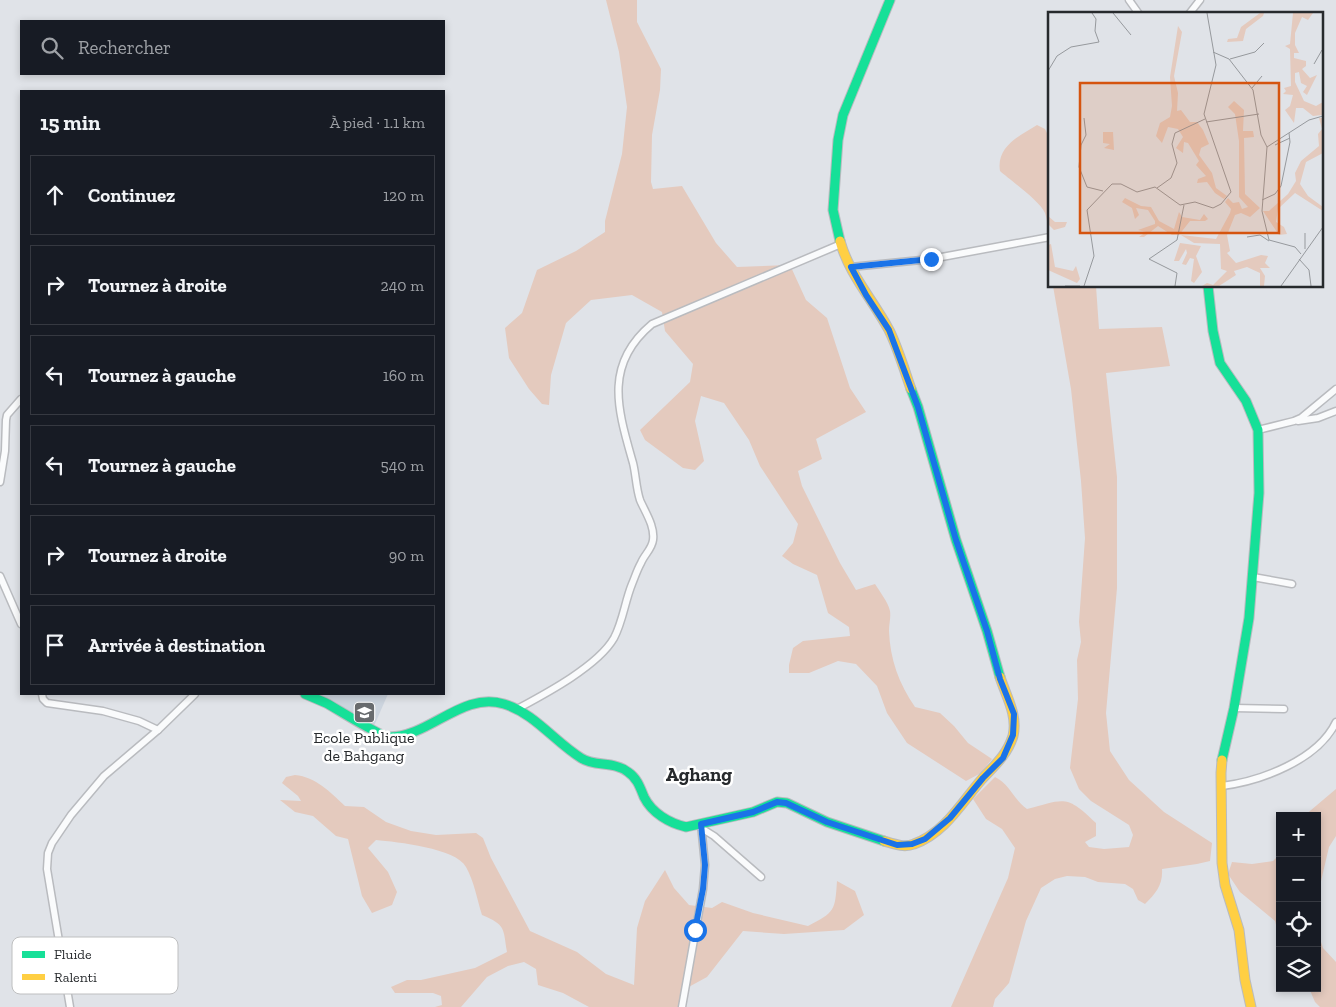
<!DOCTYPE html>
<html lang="fr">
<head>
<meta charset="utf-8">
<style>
	:root { --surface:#171b24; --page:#242831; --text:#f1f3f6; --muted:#9ea1a6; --line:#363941 }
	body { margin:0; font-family:"Zilla Slab",serif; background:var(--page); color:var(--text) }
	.controls { position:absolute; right:15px; bottom:15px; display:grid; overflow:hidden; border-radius:0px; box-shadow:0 2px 8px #0003 }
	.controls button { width:45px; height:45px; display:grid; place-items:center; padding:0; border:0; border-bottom:1px solid var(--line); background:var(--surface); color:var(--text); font:25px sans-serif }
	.stop { position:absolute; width:15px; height:15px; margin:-11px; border:4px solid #1a73e8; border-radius:50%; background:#fff }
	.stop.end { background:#1a73e8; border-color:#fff; box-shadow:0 1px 5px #0008 }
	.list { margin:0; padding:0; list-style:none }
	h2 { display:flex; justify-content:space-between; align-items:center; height:65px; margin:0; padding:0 20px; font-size:21px }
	h2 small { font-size:16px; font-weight:400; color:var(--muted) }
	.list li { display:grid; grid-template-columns:32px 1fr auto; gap:15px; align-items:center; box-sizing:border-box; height:80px; margin:0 10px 10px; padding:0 10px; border:1px solid var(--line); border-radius:0px }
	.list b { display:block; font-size:19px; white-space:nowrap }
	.list em { font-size:16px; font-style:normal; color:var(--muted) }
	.icon { flex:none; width:28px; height:28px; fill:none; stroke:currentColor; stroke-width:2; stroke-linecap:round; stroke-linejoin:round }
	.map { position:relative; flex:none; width:1336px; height:1007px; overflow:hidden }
	.search { position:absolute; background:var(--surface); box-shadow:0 2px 8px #0003; left:20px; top:20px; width:425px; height:55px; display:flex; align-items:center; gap:12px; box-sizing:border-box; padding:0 18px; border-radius:0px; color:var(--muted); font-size:19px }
	.panel { position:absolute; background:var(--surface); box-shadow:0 2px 8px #0003; left:20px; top:90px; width:425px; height:605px; border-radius:0px }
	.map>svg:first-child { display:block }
	.built { fill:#ccd4de }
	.green { fill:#e4cabe }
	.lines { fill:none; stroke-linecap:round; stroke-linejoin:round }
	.street-casing { stroke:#b9bbbf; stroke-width:9 }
	.fast-casing { stroke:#b9bbbf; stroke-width:11 }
	.slow-casing { stroke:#b9bbbf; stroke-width:11 }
	.street { stroke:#fafbfc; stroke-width:6 }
	.fast { stroke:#16e098; stroke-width:9 }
	.slow { stroke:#ffcf43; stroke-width:9 }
	.route { stroke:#1a73e8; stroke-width:6 }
	.labels { text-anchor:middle; stroke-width:5; stroke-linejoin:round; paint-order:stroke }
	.poi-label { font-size:16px; fill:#272a2d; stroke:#fff }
	.quarter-label { font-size:19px; font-weight:bold; fill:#272a2d; stroke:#fff }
	.inset-road { fill:none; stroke:#96999d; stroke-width:1 }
	.view { fill:#d5540f; fill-opacity:0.15; stroke:#d5540f; stroke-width:2.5 }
	.inset-edge { fill:none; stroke:#272a2d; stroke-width:2.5 }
	.key { fill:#fff; stroke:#bebfc0; stroke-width:1 }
	.key-label { font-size:14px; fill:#272a2d }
</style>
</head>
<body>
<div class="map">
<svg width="1336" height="1007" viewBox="0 0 1336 1007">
	<rect width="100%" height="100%" fill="#e0e3e8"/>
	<path class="built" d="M311,694H388L374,726Z"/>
	<g class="green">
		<path d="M606,0H637V22L661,69L660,90L652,135L651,182L653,189L682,186L716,243L737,267L790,265L806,300L827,318L850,388L866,412L816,439L822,459L798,471L802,486L840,563L856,590L875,584C880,592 888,602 890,611C891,617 889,624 889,631C890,659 899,684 915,707L940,713L954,726L968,743L992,759L981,773L966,781L907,743L887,713L877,686L856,664L838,661L809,673H789V665L793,648L803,641L850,636L849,627L828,613L817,575L793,564L782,556L793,543L798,524L760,466L749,440L724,403L701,396L695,421L704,461L695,470L683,468L645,440L640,430L690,382L693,364L665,331L662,312L632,295L591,300L566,323L551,375L549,405L542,404L529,389L509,358L505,328L522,313L537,270L576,251L605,232V221L622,154L627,107L619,52Z"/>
		<path d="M1037,125L1045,129L1050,139V267C1049,252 1050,227 1045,213C1040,201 1010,180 1000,171C996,147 1019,136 1037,125Z"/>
		<path d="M1053,286H1096L1099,329L1162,327L1170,366L1106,373L1117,477V588L1106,713L1110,751L1129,780L1164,812L1212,843L1210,861L1197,864L1162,869C1163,885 1156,893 1145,904L1138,900L1133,889L1125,884L1098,882L1085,877L1067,876L1055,879L1041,888L1026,921L1009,983L995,999L993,1007H951L1008,878L1015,848L1002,829L986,819L973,799L995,777C1010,784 1013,799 1027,809C1065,799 1066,794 1096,823V836L1085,842L1089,847L1104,849L1129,847L1133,835L1129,825L1091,801L1079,789L1070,768L1078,699L1077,660L1081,642L1079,622L1085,538L1081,481L1071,389Z"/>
		<path d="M295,775C316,777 330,792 345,806L364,807L386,822L411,831L436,835L476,833L483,838L491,858L530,931L577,952L606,974L634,985L637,928L645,901L665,870L674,888L689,905L712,908L722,902L753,913L808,926C835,912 835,911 837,881L855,891L864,915L844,930L784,934L743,931L707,977L685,989L679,1000V1007H589L563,993L538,985L536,969L524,962L508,966L487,977L461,1007H435L442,1005L441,996L433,993H395L391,987L407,980H421L475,968L507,952C503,928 506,925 482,915C477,899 474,881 466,867C456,848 397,842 376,840L368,848L388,872L397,892L392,905L372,913L362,896L348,839L336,836L313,816L295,812L280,800L301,801L298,796L282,783L286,777Z"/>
		<path d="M1336,789V836L1329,847L1318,894L1320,939L1323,948L1336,962V1007H1320L1315,1002L1309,988H1317V816H1304Z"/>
		<path d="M1280,854V940L1275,921L1240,892L1228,874L1232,862L1252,864L1273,861Z"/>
	</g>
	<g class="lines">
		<defs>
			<g id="street">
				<path d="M1129,0L1139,14"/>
				<path d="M1189,14L1200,0"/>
				<path d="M851,267L931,259L1050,237"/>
				<path d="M1298,421L1318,418L1336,411"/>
				<path d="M1258,430L1294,421L1301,418L1336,389"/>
				<path d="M0,482L5,451L6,420L7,415L21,399"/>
				<path d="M0,576L21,624"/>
				<path d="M1253,577L1292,584"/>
				<path d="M42,694L43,699L47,703L103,711L139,721L158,730"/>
				<path d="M1234,708L1284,709"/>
				<path d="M517,709C545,694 598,666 614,638C623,621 625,601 632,584C635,577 637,570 641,563C644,555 652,549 653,540C655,526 645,512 640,500C636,488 636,475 633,463C618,410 603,365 652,324L841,244"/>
				<path d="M1222,786C1261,781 1318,760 1336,722"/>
				<path d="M701,828L714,836L761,877"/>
				<path d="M70,1007L47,869L48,853L52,843L71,815L104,776L158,730L195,694"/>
				<path d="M682,1007L703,889L705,865L701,824"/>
			</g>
			<g id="fast">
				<path d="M840,241L833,210L838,140L843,115L890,0"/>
				<path d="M1208,286L1213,331L1220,363L1246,401L1258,430L1259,493L1249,618L1234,708L1222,760"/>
				<path d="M911,389L918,407L956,540L987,631L1000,677"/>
				<path d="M305,694C312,697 319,700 326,703C337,709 381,737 389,737C430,737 462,691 504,704C534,713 555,742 581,758C595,767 614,761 628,772C637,778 640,787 644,797C652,813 669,823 686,827L753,812L777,802L787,803L827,822L884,841"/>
			</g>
			<g id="slow">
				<path d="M840,241C849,274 873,300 889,330C898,348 904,369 911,389"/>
				<path d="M1222,760L1221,773L1222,863L1225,885L1239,930L1245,980L1251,1007"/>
				<path d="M884,841C894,844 904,848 914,844C945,833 962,802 982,779C995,765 1007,755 1013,736C1018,715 1006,696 1000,677"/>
			</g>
		</defs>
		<use href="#street" class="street-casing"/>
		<use href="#fast" class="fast-casing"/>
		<use href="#slow" class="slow-casing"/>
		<use href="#street" class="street"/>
		<use href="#fast" class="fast"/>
		<use href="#slow" class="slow"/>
	</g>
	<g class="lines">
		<path class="route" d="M695,930L703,889L705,865L701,824L753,812L777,802L786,803L827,822L897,845L912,844L925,839L950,818L983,778L1003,758L1013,735L1014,714L1000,679L987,631L956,540L918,407L889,330L866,295L851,267L931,259"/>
	</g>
	<defs>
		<symbol id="school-square" viewBox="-11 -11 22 22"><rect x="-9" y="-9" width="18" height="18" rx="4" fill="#686b6e" stroke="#fff"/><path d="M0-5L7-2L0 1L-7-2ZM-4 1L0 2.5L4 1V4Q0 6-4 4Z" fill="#fff"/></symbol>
	</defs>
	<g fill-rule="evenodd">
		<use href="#school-square" x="352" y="700" width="25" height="25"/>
	</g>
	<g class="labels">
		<g class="poi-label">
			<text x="364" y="743">Ecole Publique<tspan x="364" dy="18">de Bahgang</tspan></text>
		</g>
		<g class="quarter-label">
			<text x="699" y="781">Aghang</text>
		</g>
	</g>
	<g transform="translate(1048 12)">
		<rect width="275" height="275" fill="#e0e3e8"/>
		<path d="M212,1H216L215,4L198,17L195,29L179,30L180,27L189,26L193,15ZM245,1H265L260,8L254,5L247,21V33L251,41H246V46L258,49V54L254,57L262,66L269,63L259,83L255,80L259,74L253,71L251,60L247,61V70L256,89L268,94L275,90L274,103L265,104L255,96H248L246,111L237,98L242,94L245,83L235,82L238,79L236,76L243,74L242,37L237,34L242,32ZM130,14L134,20L126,64L130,81L129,99L133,98L142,110H149L155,118L161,132L153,136L151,143L164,161L168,176L179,184L176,187L167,181L159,170L149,171L150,167L158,164L148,153L151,149L140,131L136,130L135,141L128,136L135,125L130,117L120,115L114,131L108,124L112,111L122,105L124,94L122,65ZM186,89L196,98L195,119H205L206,125L196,126L197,182L212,196L202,205L193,201L187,203L179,223L182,239L179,241L188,251L213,243L220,244L217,251L222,256H212L217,264L216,274H212V261L199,255L186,259L188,263L171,274H154L159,271L165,273L179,259L173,257L172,232L146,231L133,223L168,227L182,201L183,197L177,190L180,186L185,191L191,190L194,197L200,195L191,185V129L187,102L180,95ZM271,106H275V141L258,150L252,172L260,184L275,195V199L247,181L230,197L228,210L236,215L239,222L231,223L215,199H221L240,182L248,169L247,161L253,149L271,134L270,122L274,117ZM55,120H65L66,138L56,136L62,132L55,131ZM77,186L93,194L103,195L111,209L126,217L131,200L134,205L152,208L156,202L160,207L157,209H142L131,223H124L110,214L96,225H91L98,220L90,218L107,212V209L100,198L88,196L91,203L87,207L84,196L74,190ZM0,204L7,210H19L17,215L6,218L0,212ZM132,231L153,234L148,244L154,260L146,271L143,269L146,247L142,246L138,253L134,252L139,241L138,237L131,249H126ZM3,232L7,255L25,259L28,254L32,267L29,271L0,258V233Z" fill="#e4cabe"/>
		<path class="inset-road" d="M65,1L83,23M165,40L181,47L205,78L213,123L219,135L214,199L221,228L247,235L253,242M182,47L207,40L216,31M266,52L274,38M0,59L9,44L23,35L51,30L47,19L48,7L44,1M204,76L214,64M36,106L38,123L33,133L31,155L39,175L55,179M158,110L211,102M227,133L242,126M219,135L261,108L275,104M109,176L123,166L129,151L124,132L127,121L157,107M214,188L227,182L233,174L242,130L241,121M257,221V237M199,225L212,223L221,229M251,247L261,258L263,274M17,274H32M36,274L46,244L39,198L64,172H73L89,180L107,175L132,193L147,190L165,196L173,192L183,180L156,102L168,53L159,1M127,274L129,261L101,247L129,228L136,193M233,274L275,215"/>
		<path class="view" d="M32,71H231V221H32Z"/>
		<rect width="275" height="275" class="inset-edge"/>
	</g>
	<rect x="12" y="937" width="166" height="57" rx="8" class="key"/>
	<rect x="22" y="951" width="23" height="7" fill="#16e098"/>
	<rect x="22" y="974" width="23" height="6" fill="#ffcf43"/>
	<g class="key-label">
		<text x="54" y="959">Fluide</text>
		<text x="54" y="982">Ralenti</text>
	</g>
</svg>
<div class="controls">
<button>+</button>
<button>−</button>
<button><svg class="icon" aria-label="locate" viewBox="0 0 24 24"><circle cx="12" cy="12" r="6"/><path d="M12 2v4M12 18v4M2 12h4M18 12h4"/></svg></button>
<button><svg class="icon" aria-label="layers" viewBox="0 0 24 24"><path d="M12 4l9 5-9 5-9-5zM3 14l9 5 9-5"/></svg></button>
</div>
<div class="stop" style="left:695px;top:930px"></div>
<div class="stop end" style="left:931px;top:259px"></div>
<div class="search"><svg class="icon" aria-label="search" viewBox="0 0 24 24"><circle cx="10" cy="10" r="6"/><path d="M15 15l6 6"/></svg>Rechercher</div>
<section class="panel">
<h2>15 min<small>À pied · 1.1 km</small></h2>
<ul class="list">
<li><svg class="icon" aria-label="ahead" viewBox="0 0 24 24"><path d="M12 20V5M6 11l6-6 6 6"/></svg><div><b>Continuez</b></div><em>120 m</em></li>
<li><svg class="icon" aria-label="right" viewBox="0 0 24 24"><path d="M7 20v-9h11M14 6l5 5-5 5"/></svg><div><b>Tournez à droite</b></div><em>240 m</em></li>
<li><svg class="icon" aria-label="left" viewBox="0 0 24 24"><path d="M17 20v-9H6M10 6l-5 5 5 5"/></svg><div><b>Tournez à gauche</b></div><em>160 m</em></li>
<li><svg class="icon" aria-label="left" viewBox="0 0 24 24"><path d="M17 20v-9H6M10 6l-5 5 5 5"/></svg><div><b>Tournez à gauche</b></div><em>540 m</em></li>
<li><svg class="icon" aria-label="right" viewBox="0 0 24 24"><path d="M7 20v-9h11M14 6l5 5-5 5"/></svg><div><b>Tournez à droite</b></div><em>90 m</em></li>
<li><svg class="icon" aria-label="arrive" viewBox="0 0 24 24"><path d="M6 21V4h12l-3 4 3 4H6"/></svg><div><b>Arrivée à destination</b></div></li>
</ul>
</section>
</div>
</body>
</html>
